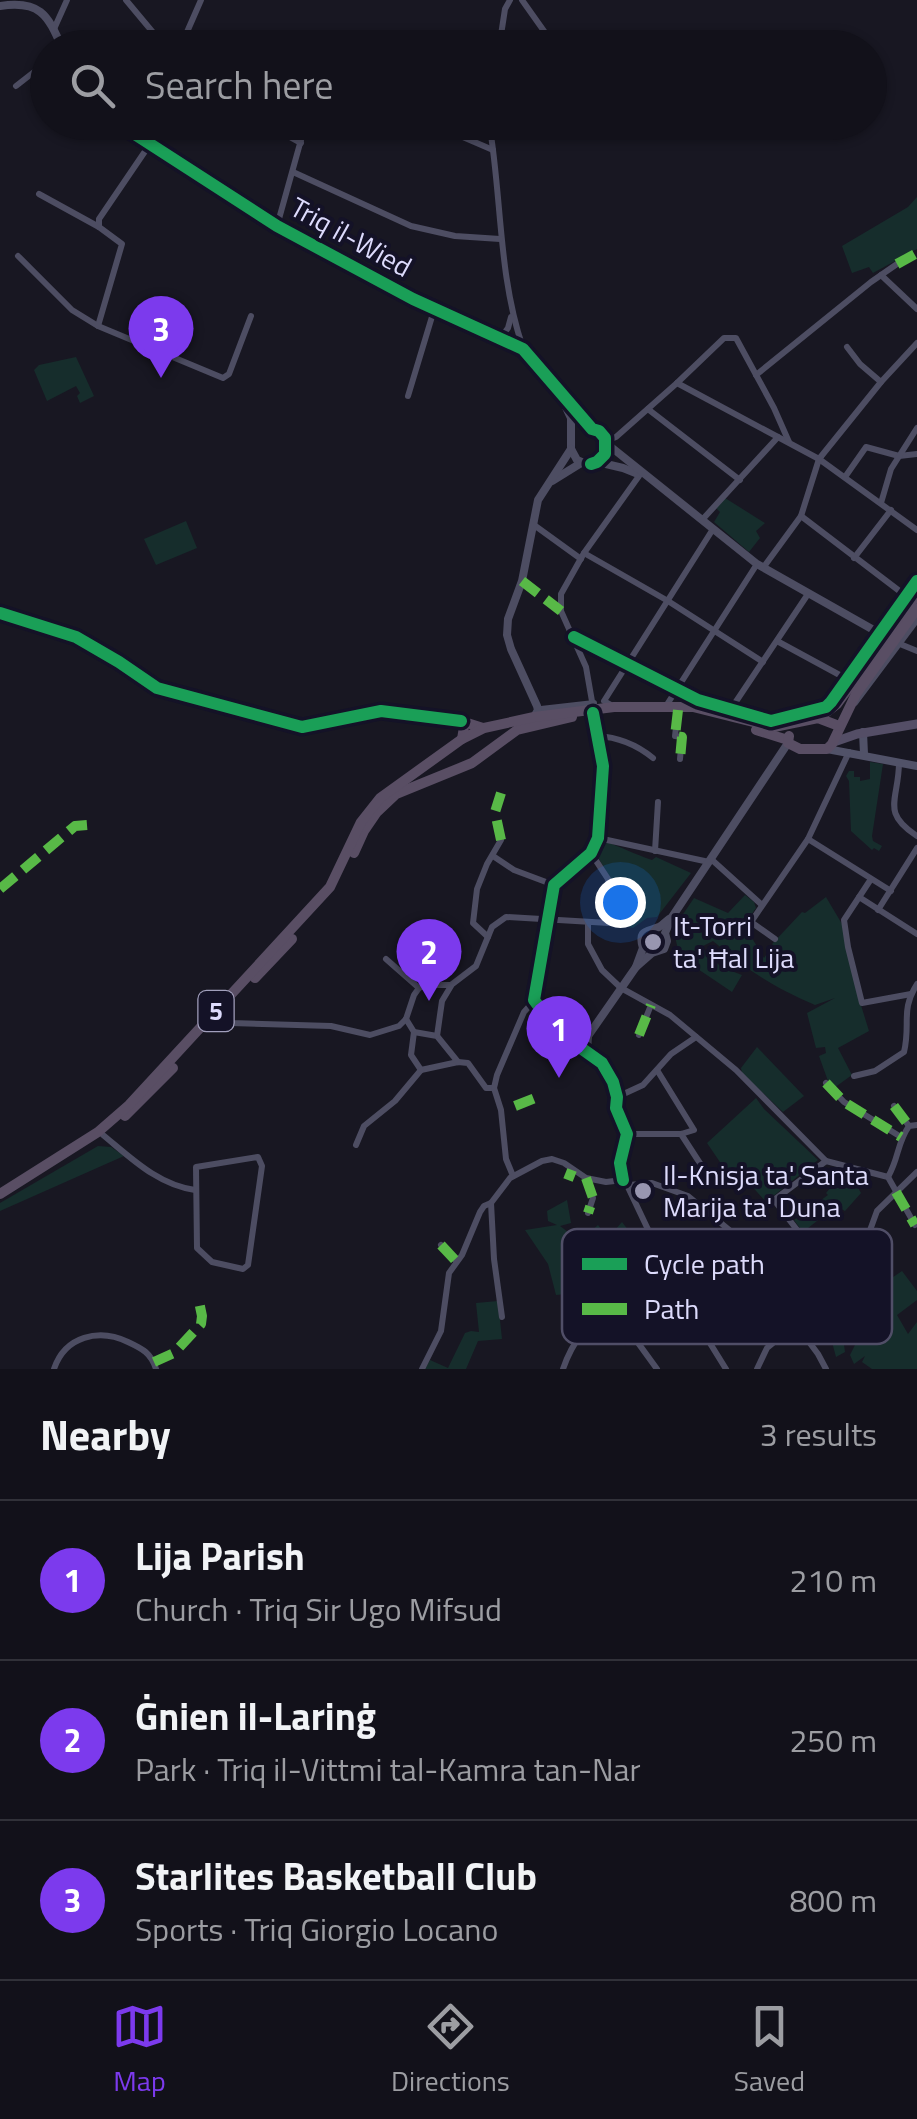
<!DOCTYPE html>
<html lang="en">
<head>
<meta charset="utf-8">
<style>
	:root { --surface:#12111a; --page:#1b1a23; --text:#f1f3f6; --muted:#9c9da2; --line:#313139; --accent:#7c3aed }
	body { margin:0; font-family:"Titillium Web",sans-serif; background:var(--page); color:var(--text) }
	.you { position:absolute; left:620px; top:902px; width:35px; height:35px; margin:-25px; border:8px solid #fff; border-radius:50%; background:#1a73e8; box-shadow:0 0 0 15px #1a73e833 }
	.badge { display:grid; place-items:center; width:65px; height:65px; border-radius:50%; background:var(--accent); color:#fff; font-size:32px; font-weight:700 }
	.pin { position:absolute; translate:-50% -82px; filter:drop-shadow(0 2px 5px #0008) }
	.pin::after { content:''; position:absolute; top:52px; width:35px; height:30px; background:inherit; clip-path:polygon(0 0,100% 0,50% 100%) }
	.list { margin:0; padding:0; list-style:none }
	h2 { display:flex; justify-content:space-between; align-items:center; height:130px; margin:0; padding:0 40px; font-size:42px }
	h2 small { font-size:32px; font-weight:400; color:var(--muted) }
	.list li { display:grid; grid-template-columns:65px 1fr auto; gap:30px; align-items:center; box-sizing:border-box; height:160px; padding:0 40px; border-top:2px solid var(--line) }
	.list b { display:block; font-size:38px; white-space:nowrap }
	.list p { margin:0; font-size:32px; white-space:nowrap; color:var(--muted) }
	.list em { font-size:32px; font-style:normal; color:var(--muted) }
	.icon { flex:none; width:55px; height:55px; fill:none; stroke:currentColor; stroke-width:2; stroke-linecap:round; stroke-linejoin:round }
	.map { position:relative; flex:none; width:917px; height:1369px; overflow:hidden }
	.search { position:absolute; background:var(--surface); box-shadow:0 2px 8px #0004; left:30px; right:30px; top:30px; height:110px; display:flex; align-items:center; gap:25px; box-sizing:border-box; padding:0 35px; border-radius:55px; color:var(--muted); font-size:38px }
	.sheet { height:610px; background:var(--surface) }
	nav { display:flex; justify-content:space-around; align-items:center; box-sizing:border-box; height:140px; border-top:2px solid var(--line); background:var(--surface); font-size:28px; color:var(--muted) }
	nav a { display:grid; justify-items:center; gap:5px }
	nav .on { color:var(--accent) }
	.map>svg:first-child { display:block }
	.green { fill:#162d2c }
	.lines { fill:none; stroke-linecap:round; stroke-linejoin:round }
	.minor { stroke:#4d4d62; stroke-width:6 }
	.tertiary { stroke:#4d4d62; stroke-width:8 }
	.secondary { stroke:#515268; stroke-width:8 }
	.primary { stroke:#544e66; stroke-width:9 }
	.trunk { stroke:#594e64; stroke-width:10 }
	.quiet { stroke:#58b947; stroke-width:10; stroke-dasharray:20 10; stroke-linecap:butt }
	.cycleway-casing { stroke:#141227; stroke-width:19 }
	.cycleway { stroke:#1a9f57; stroke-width:12 }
	.poi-dot { fill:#9896b0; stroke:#141227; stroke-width:4 }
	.labels { text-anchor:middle; stroke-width:8; stroke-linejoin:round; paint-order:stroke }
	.shield { fill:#141227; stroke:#a19fbc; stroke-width:2.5 }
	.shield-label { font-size:25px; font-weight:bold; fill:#dddbfc }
	.street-label { font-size:28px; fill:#dddbfc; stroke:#141227 }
	.poi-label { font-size:28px; fill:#dddbfc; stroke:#141227; text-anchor:start }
	.key { fill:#141227; stroke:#504e67; stroke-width:2.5 }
	.key-label { font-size:28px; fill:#dddbfc }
</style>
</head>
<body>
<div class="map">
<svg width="917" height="1369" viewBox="0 0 917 1369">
	<rect width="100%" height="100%" fill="#181722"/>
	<g class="green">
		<path d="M917,197V249L873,273L869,267L852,273L842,246L908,207Z"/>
		<path d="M76,357L94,396L80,403L77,396L80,393L76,386L47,401L34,370L39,365Z"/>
		<path d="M725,498L765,523L756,531L760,538L749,552L714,522L720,512L716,508Z"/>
		<path d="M186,521L197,548L156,565L144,539Z"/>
		<path d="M870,762L883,764L872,836L873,841L882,846L879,851L874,848L872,850L851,831L849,781L846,776L849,771H854V777H860V781L870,779Z"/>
		<path d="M604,841C621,847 634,854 652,860L656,857L691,873L657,917L647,918L633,928L613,923L614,884L596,854L599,844Z"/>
		<path d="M745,895L754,902L756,908L744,925L764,958L773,945L772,944L802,912L805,913L826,897L842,924L856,989L869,1031L838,1048L852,1075L834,1088L828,1081L819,1056L826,1053L825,1047L816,1048L807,1013L835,998L815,1005C771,986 749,971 713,941L701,947L721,967L742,975L732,992L680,957L673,929L694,898L728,913Z"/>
		<path d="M757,1047L804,1096L783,1112L742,1073L741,1068Z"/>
		<path d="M756,1098L764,1109L818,1160L766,1202L740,1173L734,1178L726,1171L707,1143Z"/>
		<path d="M98,1146L111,1147L124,1156L0,1211V1203Z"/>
		<path d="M845,1171L849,1172L861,1193L845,1211L836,1206L803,1232L794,1220L828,1195L826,1193Z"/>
		<path d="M567,1200L571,1223L560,1226L580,1241L598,1225L606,1236L615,1230L622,1222L644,1251L631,1263L612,1273L596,1278L577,1293L556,1295L548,1264L525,1230L557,1225L548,1221L547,1211Z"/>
		<path d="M877,1267L883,1284L902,1271L917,1291V1300L897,1315L908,1334L917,1322V1369H872L862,1362L865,1356L854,1364L850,1355L863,1329L859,1324L843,1337L845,1352L836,1357L826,1320L828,1316L826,1312L836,1301L842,1306L845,1302L843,1299L865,1273Z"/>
		<path d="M498,1301L502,1339L478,1341L466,1369H425L430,1360L448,1368L465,1333L471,1331L479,1332L476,1303Z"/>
	</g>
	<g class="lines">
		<g class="minor">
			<path d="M126,0L166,48"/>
			<path d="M522,0L556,48"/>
			<path d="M54,29L67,0"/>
			<path d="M278,47L279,48"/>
			<path d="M180,48L201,0"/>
			<path d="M499,48L505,9L510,0"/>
			<path d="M16,86L48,61"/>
			<path d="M263,122L301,143"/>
			<path d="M428,122L493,150"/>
			<path d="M489,122C502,198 498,275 523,348"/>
			<path d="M293,172L411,226L455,236L500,239"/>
			<path d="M39,194L99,227L122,244L98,326"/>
			<path d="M277,226L306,122"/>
			<path d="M99,227V219L150,144"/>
			<path d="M18,256L72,310L98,326L223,378L229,374L251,316"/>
			<path d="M881,275L917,309"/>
			<path d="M500,339L508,328L511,317"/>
			<path d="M847,347L860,364L881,382"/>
			<path d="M756,375L871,282L897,264"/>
			<path d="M677,383L819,459L917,530"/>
			<path d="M408,396L434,310"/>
			<path d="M648,409L740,480"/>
			<path d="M606,441L616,437L677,383L724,338H736L774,408L789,442"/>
			<path d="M845,477L866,447L899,456L917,454"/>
			<path d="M881,503L891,469L917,428"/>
			<path d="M801,516L906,596"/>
			<path d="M702,520L778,437"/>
			<path d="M534,525L581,559"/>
			<path d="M584,553L668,601L763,662"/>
			<path d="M854,558L891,510"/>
			<path d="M763,568L801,516L819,459L881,382L917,343"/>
			<path d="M574,637L698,700L771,721L826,707L831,702L917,581"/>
			<path d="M777,641L847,679"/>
			<path d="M900,644L917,651"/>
			<path d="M855,703L917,620"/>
			<path d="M613,706L604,701L713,529"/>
			<path d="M666,706L757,564"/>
			<path d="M593,707L586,667L561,611V594L584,553L639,476"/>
			<path d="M541,709L594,703"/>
			<path d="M731,709L808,594"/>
			<path d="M678,710L675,736L682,737L680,759"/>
			<path d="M593,713L603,766L598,838L591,853L554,885L534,1000L557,1031L602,1063L613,1082L617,1097L616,1108L627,1134L620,1163L623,1180"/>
			<path d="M597,736C618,737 637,745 653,758"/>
			<path d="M899,762C899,800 880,812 917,836"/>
			<path d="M598,838L709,862"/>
			<path d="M808,839L891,891"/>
			<path d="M655,851L658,802"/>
			<path d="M493,856L514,870L554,885"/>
			<path d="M711,859L762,905"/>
			<path d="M871,879L844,920L848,947L862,1003L911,994"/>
			<path d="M859,897L917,934"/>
			<path d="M878,910L917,848"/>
			<path d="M588,922V944L602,970L621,988L670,1015L736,1070L826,1161L888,1177L915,1225"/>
			<path d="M488,937L473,923L477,889L487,864L501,840"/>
			<path d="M775,939L751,922L808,839L849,752"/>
			<path d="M386,959L419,988"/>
			<path d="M406,1019L414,995L419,988L428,985H451L476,966L492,927L506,917L609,923L611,899L608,879L591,853"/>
			<path d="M406,1019L414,1032L411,1055L421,1070L458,1062L468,1063L486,1088H494"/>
			<path d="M216,1020L231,1023L331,1026L370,1035L399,1026L406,1019"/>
			<path d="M414,1032L437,1036L458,1062"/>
			<path d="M639,1035L651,1005"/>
			<path d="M437,1036L442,1001L451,986"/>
			<path d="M854,1076L875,1071L904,1052C911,1023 900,1011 917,984"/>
			<path d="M826,1083L844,1102L901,1137"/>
			<path d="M617,1097L643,1085L671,1054L696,1037"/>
			<path d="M894,1106L909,1126"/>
			<path d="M627,1134H681L694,1130L657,1070"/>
			<path d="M681,1134L705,1171"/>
			<path d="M103,1135C131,1158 158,1185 195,1190"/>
			<path d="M356,1145L364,1126L395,1101L421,1070"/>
			<path d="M258,1157L262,1166L248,1265L243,1269L212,1262L197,1248L196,1167Z"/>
			<path d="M513,1176L506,1159L501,1110L494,1088L497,1075L524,1012L534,1001"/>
			<path d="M888,1177C899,1158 897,1143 909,1126L917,1125"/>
			<path d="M586,1179L593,1198L588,1213"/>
			<path d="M626,1183L671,1278L699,1314L708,1340L726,1369"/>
			<path d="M629,1185L652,1183L688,1196L733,1233L801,1313"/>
			<path d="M491,1203L494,1259L502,1317"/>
			<path d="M441,1245L456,1261"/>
			<path d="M811,1248L774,1200L826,1161"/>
			<path d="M671,1278C701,1256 698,1264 729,1272L751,1255"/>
			<path d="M795,1323L818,1354L826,1369"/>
			<path d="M54,1369C65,1336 99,1328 128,1342C143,1349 151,1353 156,1369"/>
			<path d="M422,1369L441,1331L449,1273L462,1255L480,1212L484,1206L491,1203L510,1178L542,1161L552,1159L564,1163L586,1178L606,1182L623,1180"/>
			<path d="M563,1369C573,1340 587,1324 612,1307L657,1369"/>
			<path d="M757,1369L767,1348L790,1329L801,1313L837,1278L869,1233L877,1211L917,1172"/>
		</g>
		<g class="tertiary">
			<path d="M0,6C39,0 48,14 62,48"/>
			<path d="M116,122L277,226L413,299L523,349L592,429L599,431L605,438V454L597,462L591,464"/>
			<path d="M563,401L571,418V449L577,460L586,464H606L623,468L638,474"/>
			<path d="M606,443L757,564L886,637"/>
			<path d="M552,481L581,463"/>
			<path d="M0,613L76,637L119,662L157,688L302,727L381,711L461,721"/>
			<path d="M534,717L538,710L537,706L511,649L507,635L508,619L522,581L538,500L571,449"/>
			<path d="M636,967L652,953L664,949L667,941L665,933L672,917L788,743"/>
			<path d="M588,1036L636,967L643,948C637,929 648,932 659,927C663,925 666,921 669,919"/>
			<path d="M573,1042L588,1036"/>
			<path d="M587,1052L588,1036"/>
		</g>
		<g class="secondary">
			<path d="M863,732L864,754"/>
			<path d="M827,749L917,766"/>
		</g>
		<path class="primary" d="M834,742L857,734L917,724"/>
		<g class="trunk">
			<path d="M819,718L837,704L917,595"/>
			<path d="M756,730L788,740"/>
			<path d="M789,736L788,743L800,749H827L832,744L856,694L917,609"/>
			<path d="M462,739L464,727L461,721L483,728"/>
			<path d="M354,853L364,831L377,812L396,794L472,763L517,730L572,717"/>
			<path d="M255,978L292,939"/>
			<path d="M125,1116L173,1068"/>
			<path d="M0,1194L98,1132L129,1105L330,887L361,822L380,798L462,739L484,728L534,717L614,707H693L774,727L818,718L839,726"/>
		</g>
		<g class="quiet">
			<path d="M897,264L917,253"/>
			<path d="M522,581L561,611"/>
			<path d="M678,710L675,736L682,737L680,759"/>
			<path d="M501,840L495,812L501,793"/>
			<path d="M0,889L75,826L87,825"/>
			<path d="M639,1035L651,1005"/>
			<path d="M826,1083L844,1102L901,1137"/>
			<path d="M515,1106L540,1096"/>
			<path d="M894,1106L909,1126"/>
			<path d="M586,1178L593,1198L588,1213"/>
			<path d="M568,1180L572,1170"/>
			<path d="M896,1192L915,1225"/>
			<path d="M441,1245L456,1261"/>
			<path d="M671,1278C701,1256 698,1264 729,1272L751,1255"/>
			<path d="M154,1362L174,1353L201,1324L202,1316L198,1297"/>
		</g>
		<defs>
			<g id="cycleway">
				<path d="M116,122L277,226L413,299L523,349L592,429L599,431L605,438V454L597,462L591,464"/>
				<path d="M0,613L76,637L119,662L157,688L302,727L381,711L461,721"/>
				<path d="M574,637L698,700L771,721L826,707L831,702L917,581"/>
				<path d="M593,713L603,766L598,838L591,853L554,885L534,1000L557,1031L602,1063L613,1082L617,1097L616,1108L627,1134L620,1163L623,1180"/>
			</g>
		</defs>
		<use href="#cycleway" class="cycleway-casing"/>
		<use href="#cycleway" class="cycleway"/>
	</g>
	<g class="poi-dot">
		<circle cx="653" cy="942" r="10"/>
		<circle cx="643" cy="1191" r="10"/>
	</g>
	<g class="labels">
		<rect class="shield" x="198.5" y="991" width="35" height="40" rx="8"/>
		<g class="shield-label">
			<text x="216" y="1020">5</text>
		</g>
		<g class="street-label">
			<text transform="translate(351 237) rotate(29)" y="10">Triq il-Wied</text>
		</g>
		<g class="poi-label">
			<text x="673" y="936">It-Torri<tspan x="673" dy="32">ta' Ħal Lija</tspan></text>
			<text x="663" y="1185">Il-Knisja ta' Santa<tspan x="663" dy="32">Marija ta' Duna</tspan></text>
		</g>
	</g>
	<rect x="562" y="1229" width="330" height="115" rx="15" class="key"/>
	<rect x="582" y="1258" width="45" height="12" fill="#1a9f57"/>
	<rect x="582" y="1303" width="45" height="12" fill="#58b947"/>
	<g class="key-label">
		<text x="644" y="1274">Cycle path</text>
		<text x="644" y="1319">Path</text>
	</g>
</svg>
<div class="you"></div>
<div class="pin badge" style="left:559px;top:1078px">1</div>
<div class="pin badge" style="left:429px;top:1001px">2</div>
<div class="pin badge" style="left:161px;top:378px">3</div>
<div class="search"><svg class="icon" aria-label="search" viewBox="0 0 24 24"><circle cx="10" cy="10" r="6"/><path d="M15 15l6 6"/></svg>Search here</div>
</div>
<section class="sheet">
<h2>Nearby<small>3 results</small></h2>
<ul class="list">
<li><span class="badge">1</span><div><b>Lija Parish</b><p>Church · Triq Sir Ugo Mifsud</p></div><em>210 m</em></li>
<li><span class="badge">2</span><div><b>Ġnien il-Larinġ</b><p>Park · Triq il-Vittmi tal-Kamra tan-Nar</p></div><em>250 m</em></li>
<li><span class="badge">3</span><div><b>Starlites Basketball Club</b><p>Sports · Triq Giorgio Locano</p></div><em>800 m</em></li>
</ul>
</section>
<nav>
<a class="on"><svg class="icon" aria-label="map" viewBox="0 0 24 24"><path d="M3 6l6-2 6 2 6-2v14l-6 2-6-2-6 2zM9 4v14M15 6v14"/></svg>Map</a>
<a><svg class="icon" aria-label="directions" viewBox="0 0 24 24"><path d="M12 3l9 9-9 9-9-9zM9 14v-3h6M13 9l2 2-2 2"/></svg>Directions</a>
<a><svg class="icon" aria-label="saved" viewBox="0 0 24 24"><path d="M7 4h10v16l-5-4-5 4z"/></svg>Saved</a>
</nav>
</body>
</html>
